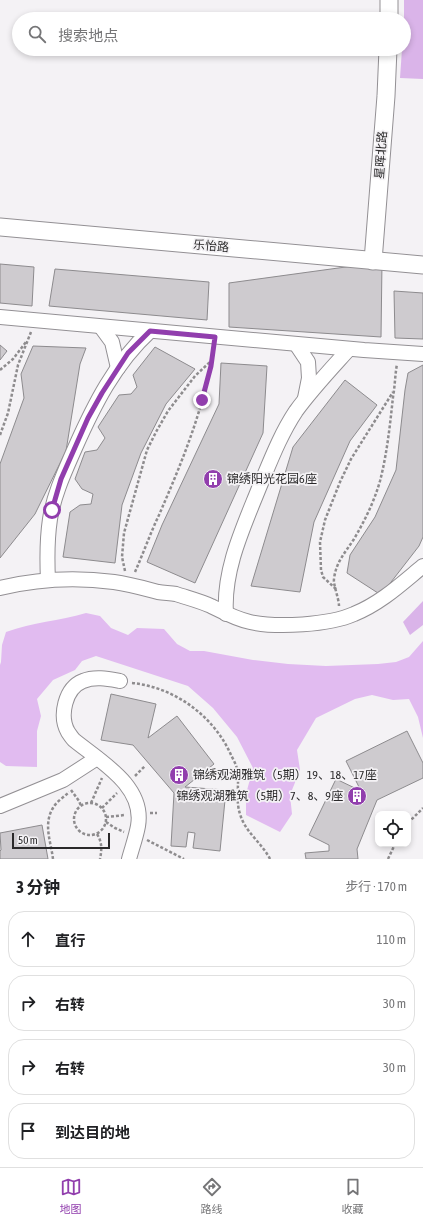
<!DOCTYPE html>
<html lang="zh">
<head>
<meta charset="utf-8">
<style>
	:root { --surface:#fff; --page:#f2f2f2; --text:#202124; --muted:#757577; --line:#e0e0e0; --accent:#913ead }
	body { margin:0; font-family:"Asap Condensed","Noto Sans SC",sans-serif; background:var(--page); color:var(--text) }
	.controls { position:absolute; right:12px; bottom:12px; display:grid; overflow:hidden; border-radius:8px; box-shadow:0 2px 6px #0003 }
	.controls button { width:36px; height:36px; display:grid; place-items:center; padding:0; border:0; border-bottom:1px solid var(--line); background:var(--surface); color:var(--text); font:20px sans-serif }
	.scale { position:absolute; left:12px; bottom:10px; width:98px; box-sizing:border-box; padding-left:4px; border:2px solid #2a292a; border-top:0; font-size:11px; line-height:14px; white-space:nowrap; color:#2a292a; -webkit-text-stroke:3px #f4f2f5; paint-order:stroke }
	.stop { position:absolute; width:12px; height:12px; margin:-9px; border:3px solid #913ead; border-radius:50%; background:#fff }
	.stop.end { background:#913ead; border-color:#fff; box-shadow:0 1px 4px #0008 }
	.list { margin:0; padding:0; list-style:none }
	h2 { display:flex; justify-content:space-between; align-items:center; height:52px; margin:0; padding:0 16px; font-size:17px }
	h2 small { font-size:13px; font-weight:400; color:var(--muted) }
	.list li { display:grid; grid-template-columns:26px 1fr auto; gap:12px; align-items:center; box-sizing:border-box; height:56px; margin:0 8px 8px; padding:0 8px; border:1px solid var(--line); border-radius:16px }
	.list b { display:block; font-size:15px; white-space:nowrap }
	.list em { font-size:13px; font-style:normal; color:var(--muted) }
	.icon { flex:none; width:22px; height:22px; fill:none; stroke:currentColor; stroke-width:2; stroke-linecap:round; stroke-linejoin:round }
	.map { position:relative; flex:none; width:423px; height:859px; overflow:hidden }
	.search { position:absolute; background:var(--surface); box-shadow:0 2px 6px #0003; left:12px; right:12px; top:12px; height:44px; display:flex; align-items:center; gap:10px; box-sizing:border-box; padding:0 14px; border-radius:22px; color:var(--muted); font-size:15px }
	.sheet { height:308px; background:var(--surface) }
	nav { display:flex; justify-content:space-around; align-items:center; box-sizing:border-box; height:56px; border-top:1px solid var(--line); background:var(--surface); font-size:11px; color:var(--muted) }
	nav a { display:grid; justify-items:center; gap:2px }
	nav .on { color:var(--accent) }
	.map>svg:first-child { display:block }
	.forest { fill:#dab4e9 }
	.water { fill:#e1bbf0 }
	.building { fill:#cecbcf; stroke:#8d8b8e }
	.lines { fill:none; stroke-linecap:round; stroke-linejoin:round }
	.minor-casing { stroke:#939094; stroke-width:16 }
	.tertiary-casing { stroke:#939094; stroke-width:19 }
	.path { stroke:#8e8c8e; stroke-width:2.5; stroke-dasharray:3 2; stroke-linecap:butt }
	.minor { stroke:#fff; stroke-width:14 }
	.tertiary { stroke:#fff; stroke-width:17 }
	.route { stroke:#913ead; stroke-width:5 }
	.labels { text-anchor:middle; stroke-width:3.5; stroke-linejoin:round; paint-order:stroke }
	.street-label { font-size:12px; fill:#2a292a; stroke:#f4f2f5 }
	.poi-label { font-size:12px; fill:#2a292a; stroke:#f4f2f5; text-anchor:start }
</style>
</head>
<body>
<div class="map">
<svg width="423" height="859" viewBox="0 0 423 859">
	<rect width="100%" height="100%" fill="#f4f2f5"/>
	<g class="forest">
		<path d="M404,0H423V79L400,78L402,49H404Z"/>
		<path d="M423,601V625L410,635L403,622Z"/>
	</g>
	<path class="water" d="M86,613L100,616L111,628L128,635L137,628L164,629L177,644L190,651H204L253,660L288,664L326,666L378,664L396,662L409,657L423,641V738L418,717L409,699L393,700L372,695L355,699L316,718L297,750L300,770L290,795L292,814L280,832L246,815V794L253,768L237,737L213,708L188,686L96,656L82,661L75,670L53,680L37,699L41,716L37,731V767L6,766L0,762V665L1,662L2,645L6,632C33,622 59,621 86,613Z"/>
	<g class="building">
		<path d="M382,262L381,337L229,327V283Z"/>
		<path d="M0,264L34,267L32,306L0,303Z"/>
		<path d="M55,269L209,282L207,320L49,306Z"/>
		<path d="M394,291L423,293V339L395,338Z"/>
		<path d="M0,345L7,351L0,360Z"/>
		<path d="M33,346L86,348L80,364L66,451L35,514L0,558V464L24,398L21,374Z"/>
		<path d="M155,347L195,369L166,404L141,453L122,505L115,563L63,557L70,512L80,505L91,504L93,494L82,489L75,479L85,452L97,450L105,438L98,427L119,395L131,394L137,387L133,375Z"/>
		<path d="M221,363L267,366L263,433L195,583L147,562L162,525L219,404Z"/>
		<path d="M423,365V537L419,546L381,595L347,573L350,555L375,517L396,470L405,390L408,373Z"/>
		<path d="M345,380L377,405L350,441L314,522L300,592L251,586L293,447Z"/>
		<path d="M111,694L156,704L148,738L177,716L214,764L185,787L226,790L220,851L193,848L195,833L188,832L186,847L171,846L174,793L133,745L101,740Z"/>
		<path d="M407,731L423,763V778L377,800L357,849L358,859H306L305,853L329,851V845L309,835L336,779L361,791L346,761Z"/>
		<path d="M42,825L48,859H0V851L1,850L0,833Z"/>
	</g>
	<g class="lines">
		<defs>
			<g id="minor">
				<path d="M0,317L364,350L423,354"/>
				<path d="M101,327L112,342L118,368"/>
				<path d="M296,344L308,362L309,378L305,398"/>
				<path d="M48,580C47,559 47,539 50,519C54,494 65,471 75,448C94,405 115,363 150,331"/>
				<path d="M0,588C37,579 76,577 114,582C129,584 143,588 158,592C164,593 170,593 176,594C188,598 200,601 211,606C223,612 236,619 250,622C277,628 329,625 354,614C381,603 401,584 423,566"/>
				<path d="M226,614C223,570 243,528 259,488C270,462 280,435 296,411C312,389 331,369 349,349"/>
				<path d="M120,681C109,679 95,676 83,681C65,688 59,716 68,732C70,735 72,738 74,740C101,762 145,786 138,826C136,837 132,848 129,859"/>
				<path d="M0,806L63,780L97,758"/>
			</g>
			<g id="tertiary">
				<path d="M389,19V0"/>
				<path d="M0,227L423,265"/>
				<path d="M373,261L386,96L388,49"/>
			</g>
		</defs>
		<use href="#minor" class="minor-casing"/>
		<use href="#tertiary" class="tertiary-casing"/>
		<g class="path">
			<path d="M0,370L13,359L26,342"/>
			<path d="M0,435L8,413L18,365L31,332"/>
			<path d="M125,571L122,557L124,533L147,450L156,432L168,411L195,376L211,361"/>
			<path d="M135,572C143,554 150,534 159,515C182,462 205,407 213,349"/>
			<path d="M336,589L323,577L321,570L320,542L325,520L340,482L351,459L393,392"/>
			<path d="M339,606C339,599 333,584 334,579C336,562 345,553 354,539C365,520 374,502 380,481C387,454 390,425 393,397C395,386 395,375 397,364"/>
			<path d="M132,683C174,687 214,716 231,755C233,759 236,764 237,769C240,783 235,799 240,814C245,832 262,843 270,859"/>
			<path d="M135,776L145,766"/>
			<path d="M71,790L79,801L81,806"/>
			<path d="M91,803L102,778"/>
			<circle cx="90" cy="819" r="16"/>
			<path d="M102,808L117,793"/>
			<path d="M150,813H157"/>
			<path d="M106,817L125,815"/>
			<path d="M106,822L115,828L124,832"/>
			<path d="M408,823L423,808"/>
			<path d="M97,834C102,842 102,849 100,859"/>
			<path d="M147,840L184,859"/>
			<path d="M53,859C51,842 43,824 53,808C56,802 64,797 69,792"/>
			<path d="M388,859L395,844"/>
		</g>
		<use href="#minor" class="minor"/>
		<use href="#tertiary" class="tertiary"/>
	</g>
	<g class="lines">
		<path class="route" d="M52,510L61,479L88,418L102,393L128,353L150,331L215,337L211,366L202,400"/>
	</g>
	<defs>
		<symbol id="building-disc" viewBox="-11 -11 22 22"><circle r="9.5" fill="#913ead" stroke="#f4f2f5"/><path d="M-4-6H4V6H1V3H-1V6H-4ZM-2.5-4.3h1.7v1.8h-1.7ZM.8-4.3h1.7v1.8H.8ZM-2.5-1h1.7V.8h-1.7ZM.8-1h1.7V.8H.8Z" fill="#fff"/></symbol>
	</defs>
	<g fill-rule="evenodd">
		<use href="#building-disc" x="202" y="468" width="22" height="22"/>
		<use href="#building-disc" x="168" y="764" width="22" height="22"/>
		<use href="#building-disc" x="346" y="785" width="22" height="22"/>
	</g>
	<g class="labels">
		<g class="street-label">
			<text transform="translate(381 155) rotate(-86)" y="4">星晖北路</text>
			<text transform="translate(211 246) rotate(5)" y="4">乐怡路</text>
		</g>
		<g class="poi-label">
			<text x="227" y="483">锦绣阳光花园6座</text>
			<text x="193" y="779">锦绣观湖雅筑（5期）19、18、17座</text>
			<text x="343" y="800" text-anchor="end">锦绣观湖雅筑（5期）7、8、9座</text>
		</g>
	</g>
</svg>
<div class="controls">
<button><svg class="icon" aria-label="locate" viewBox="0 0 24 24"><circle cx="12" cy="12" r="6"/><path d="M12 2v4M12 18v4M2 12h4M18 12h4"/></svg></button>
</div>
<div class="scale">50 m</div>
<div class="stop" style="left:52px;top:510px"></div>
<div class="stop end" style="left:202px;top:400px"></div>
<div class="search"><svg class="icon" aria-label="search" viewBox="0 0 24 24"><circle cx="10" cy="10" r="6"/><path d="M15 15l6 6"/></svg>搜索地点</div>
</div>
<section class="sheet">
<h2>3 分钟<small>步行 · 170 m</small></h2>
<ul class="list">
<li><svg class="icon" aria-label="ahead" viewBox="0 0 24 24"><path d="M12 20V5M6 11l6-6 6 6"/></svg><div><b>直行</b></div><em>110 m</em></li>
<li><svg class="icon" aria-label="right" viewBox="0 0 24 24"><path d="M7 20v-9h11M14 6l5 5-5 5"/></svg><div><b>右转</b></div><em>30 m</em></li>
<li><svg class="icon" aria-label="right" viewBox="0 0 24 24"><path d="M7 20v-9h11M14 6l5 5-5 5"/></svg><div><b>右转</b></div><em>30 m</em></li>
<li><svg class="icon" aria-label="arrive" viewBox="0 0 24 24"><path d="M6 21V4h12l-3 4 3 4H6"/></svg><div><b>到达目的地</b></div></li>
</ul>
</section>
<nav>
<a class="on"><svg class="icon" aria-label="map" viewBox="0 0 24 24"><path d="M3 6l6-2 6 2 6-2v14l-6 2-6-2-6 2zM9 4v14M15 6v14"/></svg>地图</a>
<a><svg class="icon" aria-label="directions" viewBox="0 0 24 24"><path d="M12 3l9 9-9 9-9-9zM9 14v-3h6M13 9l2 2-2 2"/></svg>路线</a>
<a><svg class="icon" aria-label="saved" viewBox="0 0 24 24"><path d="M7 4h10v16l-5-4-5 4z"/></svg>收藏</a>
</nav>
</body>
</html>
